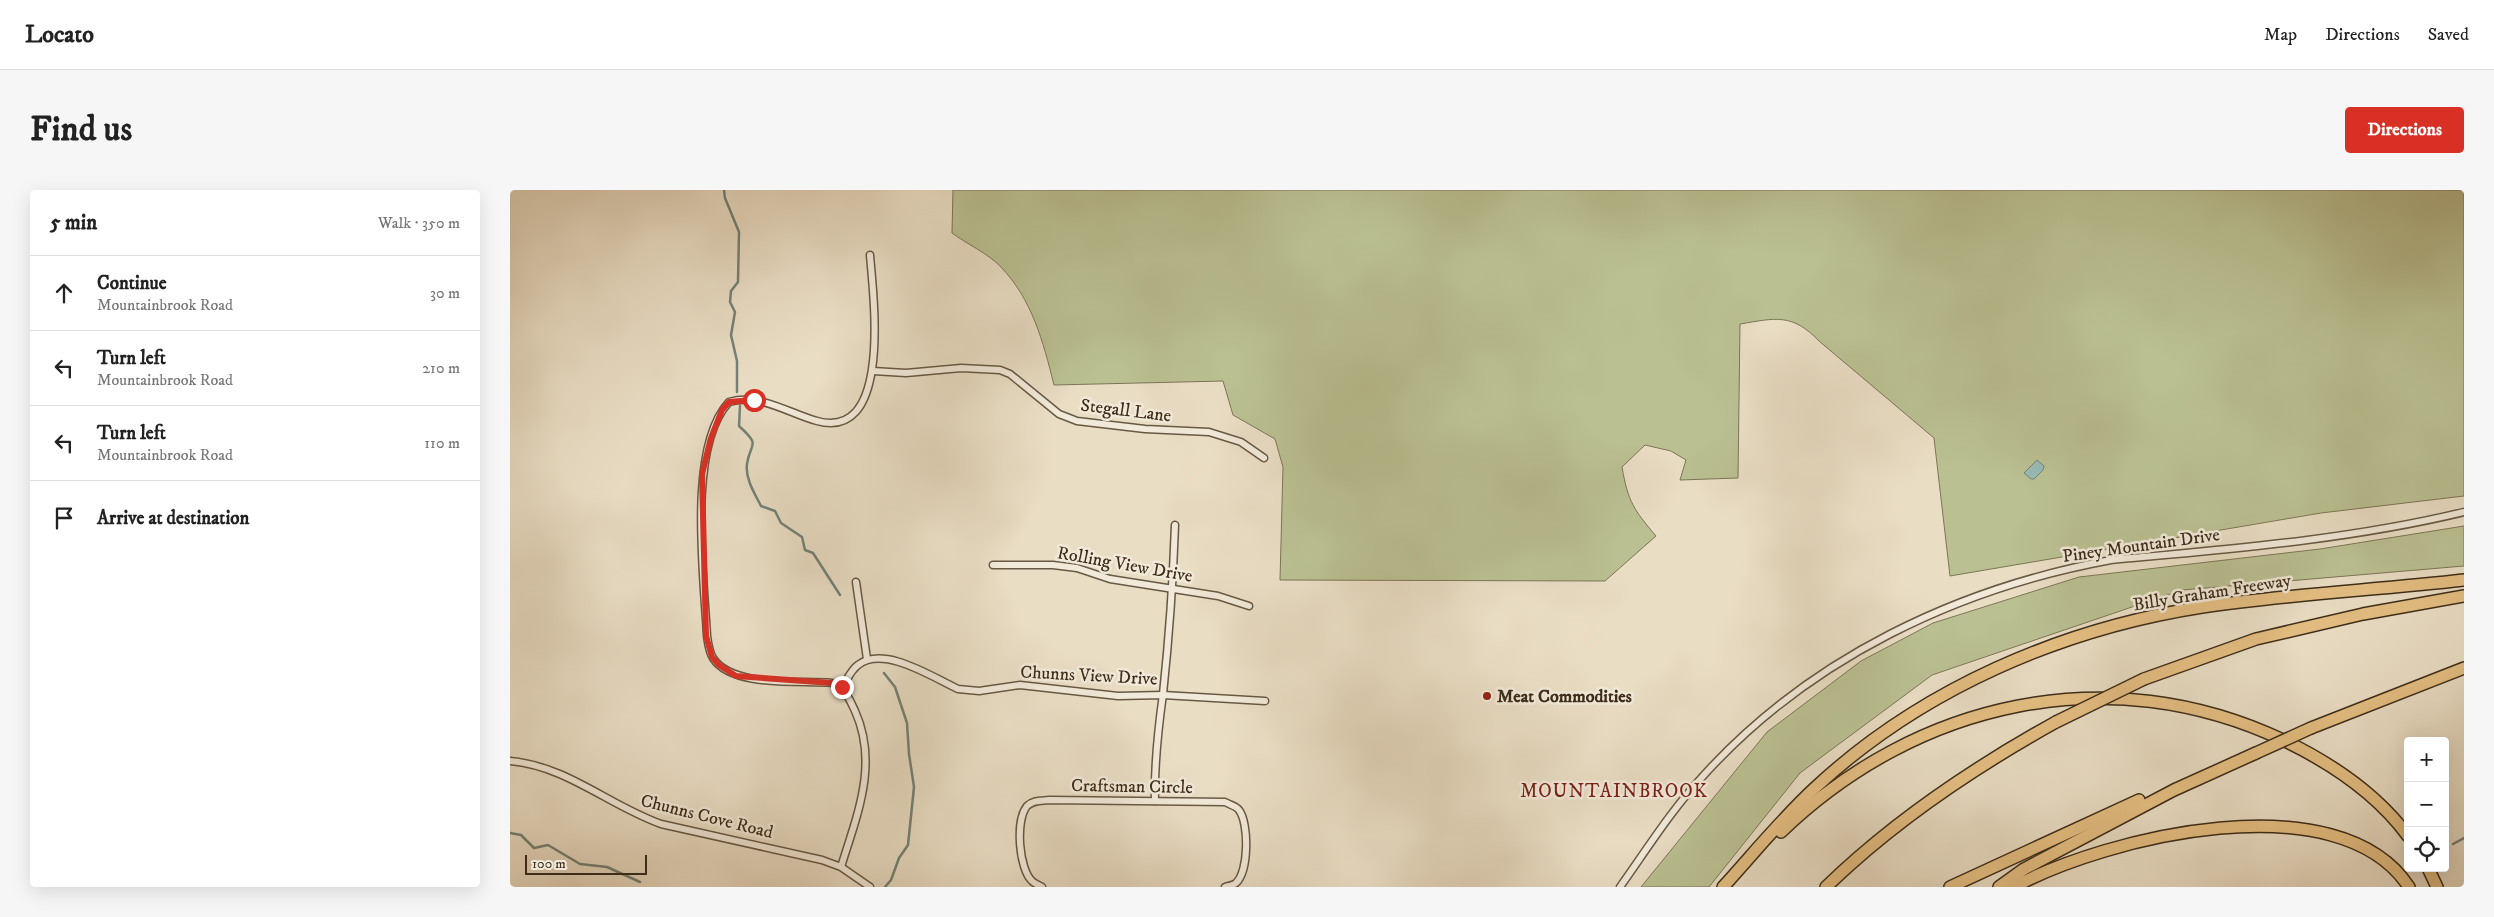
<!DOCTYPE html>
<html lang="en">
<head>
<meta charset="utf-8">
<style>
	:root { --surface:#fff; --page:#f6f6f6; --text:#222; --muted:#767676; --line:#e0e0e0; --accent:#d93025 }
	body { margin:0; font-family:"IM FELL DW Pica",serif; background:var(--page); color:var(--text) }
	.controls { position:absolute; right:15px; bottom:15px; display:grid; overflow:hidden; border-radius:5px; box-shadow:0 5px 20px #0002 }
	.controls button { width:45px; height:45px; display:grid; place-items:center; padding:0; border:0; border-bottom:1px solid var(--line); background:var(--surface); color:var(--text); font:25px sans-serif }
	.scale { position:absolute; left:15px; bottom:12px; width:122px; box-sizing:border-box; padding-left:5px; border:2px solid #3d2d19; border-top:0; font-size:14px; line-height:18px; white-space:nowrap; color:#3d2d19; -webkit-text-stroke:4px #f1e9d9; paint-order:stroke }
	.stop { position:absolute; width:15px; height:15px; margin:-11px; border:4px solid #d93025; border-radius:50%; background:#fff }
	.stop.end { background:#d93025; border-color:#fff; box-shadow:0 1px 5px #0008 }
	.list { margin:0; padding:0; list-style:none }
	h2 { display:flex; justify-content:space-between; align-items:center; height:65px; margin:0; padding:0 20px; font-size:21px }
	h2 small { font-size:16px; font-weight:400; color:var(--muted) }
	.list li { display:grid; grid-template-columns:32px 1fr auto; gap:15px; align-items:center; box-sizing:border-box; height:75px; padding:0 20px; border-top:1px solid var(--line) }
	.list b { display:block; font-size:19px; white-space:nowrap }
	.list p { margin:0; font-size:16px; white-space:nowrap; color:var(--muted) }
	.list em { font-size:16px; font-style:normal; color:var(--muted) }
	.icon { flex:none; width:28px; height:28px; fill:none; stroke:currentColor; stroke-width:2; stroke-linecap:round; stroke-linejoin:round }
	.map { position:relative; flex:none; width:1954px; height:697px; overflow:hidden; border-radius:5px }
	header { display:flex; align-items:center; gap:30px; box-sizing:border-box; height:70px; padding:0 25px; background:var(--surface); border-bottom:1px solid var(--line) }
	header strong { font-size:24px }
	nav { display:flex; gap:28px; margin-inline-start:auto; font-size:18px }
	.intro { display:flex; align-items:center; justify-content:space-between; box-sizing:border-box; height:120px; padding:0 30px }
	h1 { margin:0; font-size:35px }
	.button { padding:12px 22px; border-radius:5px; background:var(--accent); color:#fff; font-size:18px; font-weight:700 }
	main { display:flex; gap:30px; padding:0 30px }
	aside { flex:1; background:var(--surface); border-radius:5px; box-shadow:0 5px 20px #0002 }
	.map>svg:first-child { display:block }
	.green { fill:#bac092; stroke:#7c7656 }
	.water { fill:#97bbb6; stroke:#738277 }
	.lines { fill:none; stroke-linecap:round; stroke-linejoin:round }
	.stream { stroke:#738277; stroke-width:2.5 }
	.street-casing { stroke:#685944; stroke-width:9 }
	.highway-casing { stroke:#3d2d19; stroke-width:14 }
	.street { stroke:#f1e9d9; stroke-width:6 }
	.highway { stroke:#e4be82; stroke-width:11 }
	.highway-bridge-casing { stroke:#3d2d19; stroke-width:14; stroke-linecap:butt }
	.highway-bridge { stroke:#e4be82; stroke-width:11 }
	.route { stroke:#d93025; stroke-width:6 }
	.poi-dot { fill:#8f2418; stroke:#f1e9d9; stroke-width:2 }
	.labels { text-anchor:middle; stroke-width:5; stroke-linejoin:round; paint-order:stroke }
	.street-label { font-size:18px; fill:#3d2d19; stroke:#f1e9d9 }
	.poi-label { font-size:18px; font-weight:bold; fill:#3d2d19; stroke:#f1e9d9; text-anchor:start }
	.neighbourhood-label { font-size:19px; letter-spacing:1px; fill:#7a1f14; stroke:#f1e9d9 }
</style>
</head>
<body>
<header>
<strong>Locato</strong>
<nav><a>Map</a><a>Directions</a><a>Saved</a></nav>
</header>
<div class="intro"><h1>Find us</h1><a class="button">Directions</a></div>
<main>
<aside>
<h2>5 min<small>Walk · 350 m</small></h2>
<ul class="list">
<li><svg class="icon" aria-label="ahead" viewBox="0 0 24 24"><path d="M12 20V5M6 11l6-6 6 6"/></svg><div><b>Continue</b><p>Mountainbrook Road</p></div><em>30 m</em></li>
<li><svg class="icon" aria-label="left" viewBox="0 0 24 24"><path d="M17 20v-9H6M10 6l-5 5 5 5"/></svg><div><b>Turn left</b><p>Mountainbrook Road</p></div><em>210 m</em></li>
<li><svg class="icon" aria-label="left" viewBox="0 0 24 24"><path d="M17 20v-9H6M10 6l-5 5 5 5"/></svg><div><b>Turn left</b><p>Mountainbrook Road</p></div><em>110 m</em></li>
<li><svg class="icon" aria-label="arrive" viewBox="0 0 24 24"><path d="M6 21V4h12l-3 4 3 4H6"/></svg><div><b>Arrive at destination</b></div></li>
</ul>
</aside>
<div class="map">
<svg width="1954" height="697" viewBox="0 0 1954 697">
	<rect width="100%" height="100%" fill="#e9ddc4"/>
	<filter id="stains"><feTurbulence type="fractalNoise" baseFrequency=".004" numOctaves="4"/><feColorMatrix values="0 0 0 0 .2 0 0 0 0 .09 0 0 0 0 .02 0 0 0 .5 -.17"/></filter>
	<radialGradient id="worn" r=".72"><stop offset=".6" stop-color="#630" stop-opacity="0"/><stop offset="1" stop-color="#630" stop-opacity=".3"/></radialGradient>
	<g class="green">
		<path d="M443,0H1954V306L1811,323L1440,386L1424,248L1309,151C1282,123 1266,128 1230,134L1228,288L1170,290L1176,270L1161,261L1135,255L1112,277C1118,312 1124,320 1146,346L1095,391L770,390L773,277L765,249L723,225L713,191L544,195C533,151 522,109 490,76C477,63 457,54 442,43Z"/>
		<path d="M1954,336V376L1672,400L1422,485L1290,583L1199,697H1131L1257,542L1351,471L1423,433L1569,387L1810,359Z"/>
	</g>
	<path class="water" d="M1527,270L1534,276L1533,280L1524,289H1521L1514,283Z"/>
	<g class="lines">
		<g class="stream">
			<path d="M214,0L215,8L229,42L228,92L221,101L220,112L225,122L221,145L227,171V202"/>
			<path d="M230,216L229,236C252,257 240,252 237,274C235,289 245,304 251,316L265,321L271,333L292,347L295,360L303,363L330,405"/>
			<path d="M374,483L385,497L397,533L399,564L404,597L398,655L389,668L381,690L375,697"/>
			<path d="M0,643L11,645L24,658L38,655L70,674L97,677L130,692"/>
			<path d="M1943,654L1954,648"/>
		</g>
		<defs>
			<g id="street">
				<path d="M363,181L396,183L451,178L490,180L500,184L549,224L567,231L635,239L699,242L731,252L754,268"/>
				<path d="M483,375H543L567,378L600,389L708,406L739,416"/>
				<path d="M346,392L357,469"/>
				<path d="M332,497C337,490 341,480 348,475C374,455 422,487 448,499L469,501L510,495L608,506L653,505L755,511"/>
				<path d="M0,571C57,576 98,615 151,634L312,670L331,677L360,697"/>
				<path d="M645,611C644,575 648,540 653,504C659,448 663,392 665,335"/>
				<path d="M331,677C347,625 369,574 345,521C339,508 335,498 322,493C290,490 222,498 203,468C199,462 198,453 197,446C194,386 177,257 219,212C250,203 278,223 307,231C383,252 363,104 360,65"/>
				<path d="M532,697C529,695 525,694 522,691C509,679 505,631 517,616C523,610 531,611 539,610L715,612C720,615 726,616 729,620C739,633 739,681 726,693C724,695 718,696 715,697"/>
				<path d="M1110,697C1137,659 1162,619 1194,585C1300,468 1448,398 1601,370C1719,359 1838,350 1954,322"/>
			</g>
			<g id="highway">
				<path d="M1634,489L1746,449L1853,424L1954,406"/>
				<path d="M1801,538L1954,478"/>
				<path d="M1271,642C1407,511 1599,468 1773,550C1819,572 1867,604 1898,646"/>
				<path d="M1918,678L1927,697"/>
				<path d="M1213,697C1244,663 1273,627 1307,596C1412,499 1551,439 1692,417C1779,404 1867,400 1954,390"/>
				<path d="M1316,697C1384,631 1463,578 1546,532"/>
				<path d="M1440,697L1629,610"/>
				<path d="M1489,697L1514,679L1664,600L1746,563"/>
				<path d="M1504,697C1596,647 1829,590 1899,697"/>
			</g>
		</defs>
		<use href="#street" class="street-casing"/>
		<use href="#highway" class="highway-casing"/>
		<use href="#street" class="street"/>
		<use href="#highway" class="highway"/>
		<defs>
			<g id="highway-bridge">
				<path d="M1546,532L1634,489"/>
				<path d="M1746,563L1801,538"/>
			</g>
		</defs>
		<use href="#highway-bridge" class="highway-bridge-casing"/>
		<use href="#highway-bridge" class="highway-bridge"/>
	</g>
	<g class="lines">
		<path class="route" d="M244,210L219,212L212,220L201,248L192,284L196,446L202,467L209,475L226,486L322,493L332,497"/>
	</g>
	<circle class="poi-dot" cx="977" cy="506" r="5"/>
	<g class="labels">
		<g class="street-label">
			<text transform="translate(616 220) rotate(7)" y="6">Stegall Lane</text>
			<text transform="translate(1631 355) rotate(-8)" y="6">Piney Mountain Drive</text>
			<text transform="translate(615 374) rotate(10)" y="6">Rolling View Drive</text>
			<text transform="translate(1702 402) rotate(-9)" y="6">Billy Graham Freeway</text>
			<text transform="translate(579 485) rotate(3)" y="6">Chunns View Drive</text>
			<text transform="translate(622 596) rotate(1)" y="6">Craftsman Circle</text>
			<text transform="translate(197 626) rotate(14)" y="6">Chunns Cove Road</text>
		</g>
		<g class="poi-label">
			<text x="987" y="512">Meat Commodities</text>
		</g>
		<g class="neighbourhood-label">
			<text x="1104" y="607">MOUNTAINBROOK</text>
		</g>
	</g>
	<rect width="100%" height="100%" filter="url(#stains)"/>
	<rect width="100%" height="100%" fill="url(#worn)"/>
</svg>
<div class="controls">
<button>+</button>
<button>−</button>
<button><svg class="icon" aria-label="locate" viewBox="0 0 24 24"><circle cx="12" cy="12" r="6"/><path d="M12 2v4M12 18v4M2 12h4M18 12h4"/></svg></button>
</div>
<div class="scale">100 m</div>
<div class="stop" style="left:244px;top:210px"></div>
<div class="stop end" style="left:332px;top:497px"></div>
</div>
</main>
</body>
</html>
